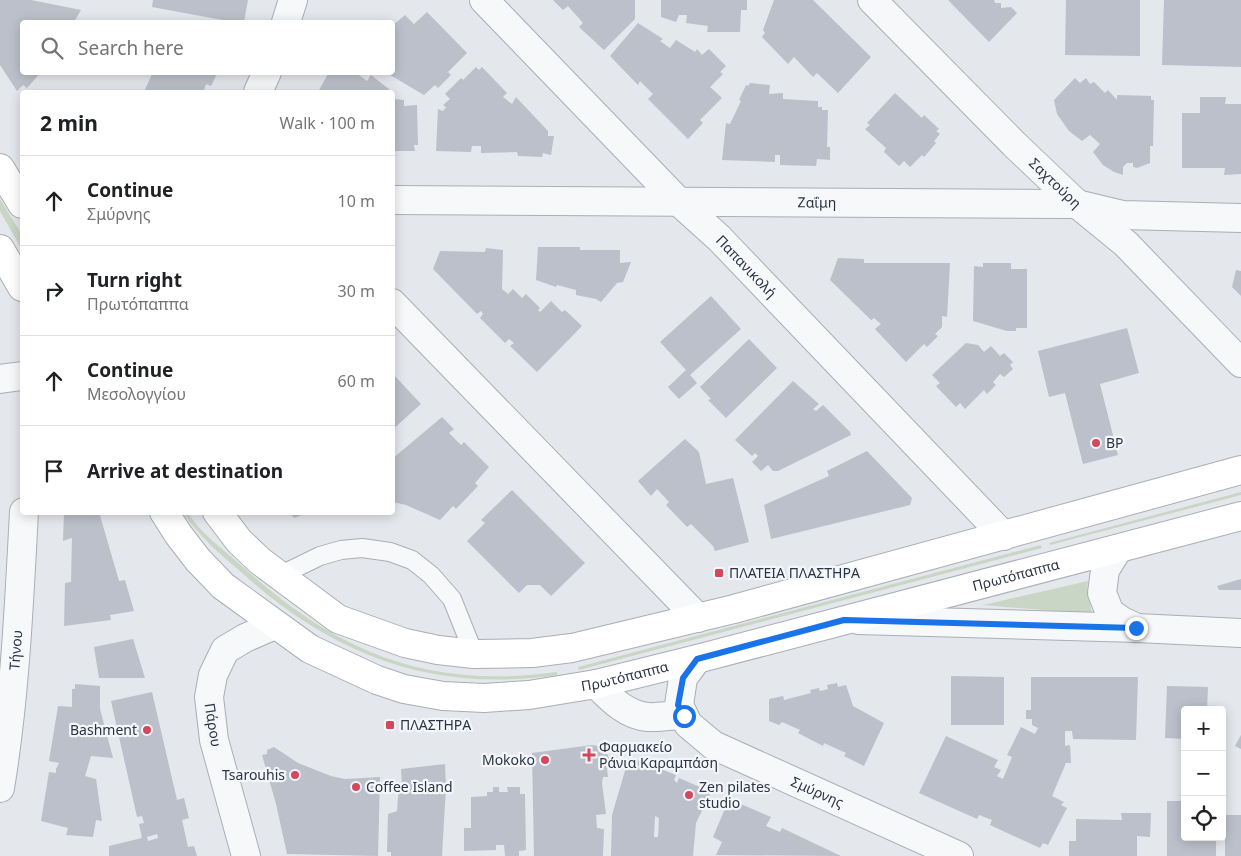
<!DOCTYPE html>
<html lang="en">
<head>
<meta charset="utf-8">
<style>
	:root { --surface:#fff; --page:#f6f6f6; --text:#202124; --muted:#757577; --line:#e0e0e0 }
	body { margin:0; font-family:"Noto Sans",sans-serif; background:var(--page); color:var(--text) }
	.controls { position:absolute; right:15px; bottom:15px; display:grid; overflow:hidden; border-radius:5px; box-shadow:0 2px 12px #0003 }
	.controls button { width:45px; height:45px; display:grid; place-items:center; padding:0; border:0; border-bottom:1px solid var(--line); background:var(--surface); color:var(--text); font:25px sans-serif }
	.stop { position:absolute; width:15px; height:15px; margin:-11px; border:4px solid #1a73e8; border-radius:50%; background:#fff }
	.stop.end { background:#1a73e8; border-color:#fff; box-shadow:0 1px 5px #0008 }
	.list { margin:0; padding:0; list-style:none }
	h2 { display:flex; justify-content:space-between; align-items:center; height:65px; margin:0; padding:0 20px; font-size:21px }
	h2 small { font-size:16px; font-weight:400; color:var(--muted) }
	.list li { display:grid; grid-template-columns:32px 1fr auto; gap:15px; align-items:center; box-sizing:border-box; height:90px; padding:0 20px; border-top:1px solid var(--line) }
	.list b { display:block; font-size:19px; white-space:nowrap }
	.list p { margin:0; font-size:16px; white-space:nowrap; color:var(--muted) }
	.list em { font-size:16px; font-style:normal; color:var(--muted) }
	.icon { flex:none; width:28px; height:28px; fill:none; stroke:currentColor; stroke-width:2; stroke-linecap:round; stroke-linejoin:round }
	.map { position:relative; flex:none; width:1241px; height:856px; overflow:hidden }
	.search { position:absolute; background:var(--surface); box-shadow:0 2px 12px #0003; left:20px; top:20px; width:375px; height:55px; display:flex; align-items:center; gap:12px; box-sizing:border-box; padding:0 18px; border-radius:5px; color:var(--muted); font-size:19px }
	.panel { position:absolute; background:var(--surface); box-shadow:0 2px 12px #0003; left:20px; top:90px; width:375px; height:425px; border-radius:5px }
	.map>svg:first-child { display:block }
	.green { fill:#c9d6c5 }
	.building { fill:#bbc0ca; fill-rule:evenodd }
	.lines { fill:none; stroke-linecap:round; stroke-linejoin:round }
	.lane-casing { stroke:#a9aeb7; stroke-width:20 }
	.street-casing { stroke:#a9aeb7; stroke-width:30 }
	.secondary-casing { stroke:#a9aeb7; stroke-width:30 }
	.lane { stroke:#f7f8fa; stroke-width:18 }
	.street { stroke:#f7f8fa; stroke-width:28 }
	.secondary { stroke:#fff; stroke-width:28 }
	.route { stroke:#1a73e8; stroke-width:6 }
	.poi-dot { fill:#d1495b; stroke:#f4f6f9; stroke-width:2 }
	.labels { text-anchor:middle; stroke-width:4.5; stroke-linejoin:round; paint-order:stroke }
	.street-label { font-size:14px; fill:#2b3445; stroke:#f4f6f9 }
	.poi-label { font-size:14px; fill:#2b3445; stroke:#f4f6f9; text-anchor:start }
</style>
</head>
<body>
<div class="map">
<svg width="1241" height="856" viewBox="0 0 1241 856">
	<rect width="100%" height="100%" fill="#e4e7ec"/>
	<g class="green">
		<path d="M0,199L22,235V250L0,211Z"/>
		<path d="M1241,492V495L1050,545L1049,543Z"/>
		<path d="M183,513H188C201,534 223,549 242,566C336,652 428,690 557,672V675C432,693 334,656 241,572C221,555 198,535 183,513Z"/>
		<path d="M1041,545L1042,548L579,670L578,667Z"/>
		<path d="M1088,581L1087,589L1092,614L983,605Z"/>
	</g>
	<g class="building">
		<path d="M0,0H31L81,10L74,22H22V72H41L27,88L23,85L17,91L0,65Z"/>
		<path d="M153,0H248L244,22H233L152,7Z"/>
		<path d="M553,0H635V19L604,50L579,27L583,23L568,6L563,10Z"/>
		<path d="M661,0H747V10H741L740,32H707L708,26L686,23L687,15H679L676,22L661,17Z"/>
		<path d="M774,0H813L871,57L838,93L817,73L813,77L794,57L788,64L762,37L765,33L763,30Z"/>
		<path d="M948,0H994L995,3H1001V8L1011,7L1017,13L989,42Z"/>
		<path d="M1066,0H1140V56L1065,55Z"/>
		<path d="M1164,0H1241V67L1162,65Z"/>
		<path d="M427,12L467,53L448,72L451,75L438,88L435,85L424,95L385,72H392V26L405,15L414,24Z"/>
		<path d="M638,23L663,39L660,41L670,48L676,40L695,52L697,49L702,55L709,49L726,66L720,72L723,74L710,87L722,98L700,120L703,123L688,139L648,99L653,94L640,81L638,85L610,56Z"/>
		<path d="M476,67L479,70L482,67L507,93L503,97L512,104L516,97L548,131V136H554L551,155L543,153L542,157L518,156L517,152L481,153V146H472L471,152L436,151L438,109L443,111L446,107L443,105L450,99L445,94L461,78L463,80Z"/>
		<path d="M159,72H218L211,86L206,84L204,90L209,92H144L152,74L157,75Z"/>
		<path d="M329,72H346L351,75L352,72H355L367,81L371,75L390,90L388,92H318Z"/>
		<path d="M1075,78L1080,83L1086,78L1090,84L1094,82L1105,93L1108,90L1117,100V95L1151,96V100H1154L1153,146H1150V163L1137,168L1133,167V163H1127L1123,167V175L1114,172L1103,165L1093,152L1100,144L1090,135L1082,141L1069,131L1057,114L1054,100Z"/>
		<path d="M750,83L770,85L769,94L783,93V99L818,101V107H822V110H828L827,147H830V160L817,159L816,166L780,165V155H775V162L722,160L726,123L730,124L741,101L739,100L746,85L748,86Z"/>
		<path d="M895,93L922,118L924,115L939,129L936,131L940,134L934,141L936,143L924,157L922,155L910,167L904,161L899,166L884,152L886,148L865,129L870,125L867,123Z"/>
		<path d="M1200,97H1226L1225,104H1241V174L1224,175L1225,168H1182V113H1200Z"/>
		<path d="M392,99L404,100V106L417,105L418,145H414L415,151H392Z"/>
		<path d="M538,247H580V250H620V263L631,262L623,282L617,283L601,302L596,299L576,295V290L557,285L556,287L536,280Z"/>
		<path d="M486,248L503,250L502,289L508,294L513,289L522,298L526,294L540,308L538,310L540,312L551,301L562,312L565,310L582,326L537,372L510,346L514,343L509,339L505,343L480,318L483,314L481,311L477,314L433,269L440,251L485,252Z"/>
		<path d="M838,258L864,259V263H950L947,317L942,316V327L935,334L938,336L927,347L924,344L906,362L875,329L881,324L874,318L871,320L830,280Z"/>
		<path d="M983,263H1011V269H1027V328H1016V331H1007L973,321L974,266L983,267Z"/>
		<path d="M1236,270L1241,271V296L1232,287Z"/>
		<path d="M711,296L741,329L690,375L697,383L679,399L668,387L686,370L660,342Z"/>
		<path d="M1127,328L1139,373L1100,384L1118,455L1083,464L1065,393L1049,397L1038,351Z"/>
		<path d="M749,339L777,368L726,418L708,400L711,399L700,387Z"/>
		<path d="M966,343L978,345L984,352L991,346L1000,356L1004,353L1013,362L1010,365L1013,369L1004,377L1000,374L993,382L996,385L987,394L984,390L965,409L960,403L956,407L936,386L940,383L932,375Z"/>
		<path d="M392,373L421,404L392,430Z"/>
		<path d="M793,381L819,404L813,409L816,411L823,405L850,432L851,435L778,471H773L768,465L761,471L752,462L758,456L755,453L752,456L735,440Z"/>
		<path d="M442,417L454,429L449,433L461,445L464,442L489,467L475,483L478,486L456,509L453,506L440,520L406,505L393,502L392,459Z"/>
		<path d="M685,439L699,452L706,484L733,478L749,542L715,551L713,546L691,524L687,527L666,505L669,502L657,489L651,496L638,481Z"/>
		<path d="M867,451L912,498L910,505L771,539L764,505L829,476L827,471Z"/>
		<path d="M512,490L585,563L551,596L540,585H527L519,593L467,541L485,523L481,520Z"/>
		<path d="M64,512H99L119,581L125,580L134,611L110,615L111,620L64,626L65,583L71,582L72,538L63,541Z"/>
		<path d="M290,513H307L294,518Z"/>
		<path d="M1241,579V590H1219L1217,586Z"/>
		<path d="M133,639L145,678H99L94,647Z"/>
		<path d="M951,676L1004,677V725H951Z"/>
		<path d="M1031,677H1138L1136,740L1073,739L1072,731H1065V746L1070,745L1071,763H1066L1052,796L1064,802L1061,805L1067,808L1048,845L1043,843L1040,848L990,825L992,820L979,815L977,819L919,793L946,736L998,760L994,767L1001,770L997,776L1003,779L1012,757L1007,755L1021,727L1035,734L1038,728L1032,725V719H1026V710H1031Z"/>
		<path d="M837,683L838,687L846,685L853,706L884,723L864,766L844,756L846,753L824,743L823,746L798,733L800,730L782,722L779,725L769,721V699L783,696L784,700L811,693L810,690L819,688L820,691L828,689L827,685Z"/>
		<path d="M75,684L100,686V709L113,758L91,756L85,776L96,779L102,821L96,820L93,837L66,835L68,828L41,821L49,772L56,773V769L59,763L49,761L58,706L72,707V689H75Z"/>
		<path d="M1167,686L1208,687L1207,710H1185V739L1165,738Z"/>
		<path d="M152,692L177,800L184,798L189,818L182,820L188,847L194,846L197,856H109V846L142,838L139,824L144,823L142,816L137,817L111,701ZM157,834L158,838L148,841L147,837Z"/>
		<path d="M1241,735V749L1235,746Z"/>
		<path d="M592,745L600,746L605,749L613,767L607,769L608,777H603L602,783L606,814L596,815L597,828L604,829L603,856H534L532,753Z"/>
		<path d="M274,747L298,763L331,776L345,779L380,777L378,856L287,854L276,804L262,755L267,754V750Z"/>
		<path d="M629,757L676,775L674,780L677,783L679,778L711,792L696,823L693,856H611L612,815ZM655,816L659,818L658,837H654Z"/>
		<path d="M445,764L446,787L442,856H391V852H387L388,814L397,811L399,785H402L401,769Z"/>
		<path d="M493,787H499V792H508L507,787H520V794H525L526,850L519,851V856H505L504,845H496V850L464,851V828H471V797L487,796V792H493Z"/>
		<path d="M729,799L771,817L766,826L780,832L782,828L841,856L716,855L722,842L713,837Z"/>
		<path d="M1167,801H1185V837H1216V856H1167Z"/>
		<path d="M1121,813H1151L1150,837L1137,836V856H1069V841H1076V819L1122,820Z"/>
		<rect x="1225" y="815" width="16" height="41"/>
	</g>
	<g class="lines">
		<defs>
			<path id="lane" d="M279,576L320,556L341,550L362,548L390,552L412,560L431,575L452,599L474,654"/>
			<g id="street">
				<path id="s1" d="M484,0L679,202L719,238L1004,536"/>
				<path id="s2" d="M872,0L1014,144L1077,204L1126,244L1241,363"/>
				<path d="M286,22L293,0"/>
				<path d="M258,92L267,72"/>
				<path id="s3" d="M392,200L1077,204L1123,215L1241,218"/>
				<path d="M392,303L698,618"/>
				<path d="M0,379L22,376"/>
				<path d="M1118,549L1105,570L1102,593L1110,613L1122,621L1137,628"/>
				<path d="M858,620L1137,628L1241,633"/>
				<path id="s4" d="M697,659L683,678L679,705L688,724L713,745L959,856"/>
				<path d="M596,684C611,699 626,715 648,717C661,718 672,714 684,716"/>
				<path id="s5" d="M0,788C15,697 19,605 24,512"/>
				<path d="M246,856L214,740L209,697L213,675L225,650L245,638L275,625"/>
			</g>
			<g id="secondary">
				<path d="M0,168L22,204"/>
				<path d="M0,249L22,287"/>
				<path id="s6" d="M164,512L178,534L198,560L223,586L310,649L377,680L404,689L443,696L484,698L529,695L596,684L697,659L1241,516"/>
				<path d="M217,512L239,541L260,561L338,619L405,643L438,650L474,654L532,653L572,648L734,609L1241,470"/>
			</g>
		</defs>
		<use href="#lane" class="lane-casing"/>
		<use href="#street" class="street-casing"/>
		<use href="#secondary" class="secondary-casing"/>
		<use href="#lane" class="lane"/>
		<use href="#street" class="street"/>
		<use href="#secondary" class="secondary"/>
	</g>
	<g class="lines">
		<path class="route" d="M684,716L678,705L683,678L697,659L844,620L1136,628"/>
	</g>
	<g class="poi-dot">
		<circle cx="1096" cy="443" r="5"/>
		<rect x="714" y="568" width="10" height="10" rx="2.5"/>
		<rect x="385" y="720" width="10" height="10" rx="2.5"/>
		<circle cx="147" cy="730" r="5"/>
		<path d="M586.5 747.5h5v5h5v5h-5v5h-5v-5h-5v-5h5z"/>
		<circle cx="545" cy="760" r="5"/>
		<circle cx="295" cy="775" r="5"/>
		<circle cx="356" cy="787" r="5"/>
		<circle cx="689" cy="795" r="5"/>
	</g>
	<g class="labels">
		<g class="street-label">
			<text dy="5" stroke="none"><textPath href="#s2" startOffset="259">Σαχτούρη</textPath></text>
			<text dy="5" stroke="none"><textPath href="#s3" startOffset="425">Ζαΐμη</textPath></text>
			<text dy="5" stroke="none"><textPath href="#s1" startOffset="374">Παπανικολή</textPath></text>
			<text dy="5" stroke="none"><textPath href="#s6" startOffset="932">Πρωτόπαππα</textPath></text>
			<text dy="5" stroke="none"><textPath href="#s5" startOffset="139">Τήνου</textPath></text>
			<text dy="5" stroke="none"><textPath href="#s6" startOffset="528">Πρωτόπαππα</textPath></text>
			<text transform="translate(213 725) rotate(81)" y="5">Πάρου</text>
			<text dy="5" stroke="none"><textPath href="#s4" startOffset="219">Σμύρνης</textPath></text>
		</g>
		<g class="poi-label">
			<text x="1106" y="448">BP</text>
			<text x="729" y="578">ΠΛΑΤΕΙΑ ΠΛΑΣΤΗΡΑ</text>
			<text x="400" y="730">ΠΛΑΣΤΗΡΑ</text>
			<text x="137" y="735" text-anchor="end">Bashment</text>
			<text x="599" y="752">Φαρμακείο<tspan x="599" dy="16">Ράνια Καραμπάση</tspan></text>
			<text x="535" y="765" text-anchor="end">Mokoko</text>
			<text x="285" y="780" text-anchor="end">Tsarouhis</text>
			<text x="366" y="792">Coffee Island</text>
			<text x="699" y="792">Zen pilates<tspan x="699" dy="16">studio</tspan></text>
		</g>
	</g>
</svg>
<div class="controls">
<button>+</button>
<button>−</button>
<button><svg class="icon" aria-label="locate" viewBox="0 0 24 24"><circle cx="12" cy="12" r="6"/><path d="M12 2v4M12 18v4M2 12h4M18 12h4"/></svg></button>
</div>
<div class="stop" style="left:684px;top:716px"></div>
<div class="stop end" style="left:1136px;top:628px"></div>
<div class="search"><svg class="icon" aria-label="search" viewBox="0 0 24 24"><circle cx="10" cy="10" r="6"/><path d="M15 15l6 6"/></svg>Search here</div>
<section class="panel">
<h2>2 min<small>Walk · 100 m</small></h2>
<ul class="list">
<li><svg class="icon" aria-label="ahead" viewBox="0 0 24 24"><path d="M12 20V5M6 11l6-6 6 6"/></svg><div><b>Continue</b><p>Σμύρνης</p></div><em>10 m</em></li>
<li><svg class="icon" aria-label="right" viewBox="0 0 24 24"><path d="M7 20v-9h11M14 6l5 5-5 5"/></svg><div><b>Turn right</b><p>Πρωτόπαππα</p></div><em>30 m</em></li>
<li><svg class="icon" aria-label="ahead" viewBox="0 0 24 24"><path d="M12 20V5M6 11l6-6 6 6"/></svg><div><b>Continue</b><p>Μεσολογγίου</p></div><em>60 m</em></li>
<li><svg class="icon" aria-label="arrive" viewBox="0 0 24 24"><path d="M6 21V4h12l-3 4 3 4H6"/></svg><div><b>Arrive at destination</b></div></li>
</ul>
</section>
</div>
</body>
</html>
